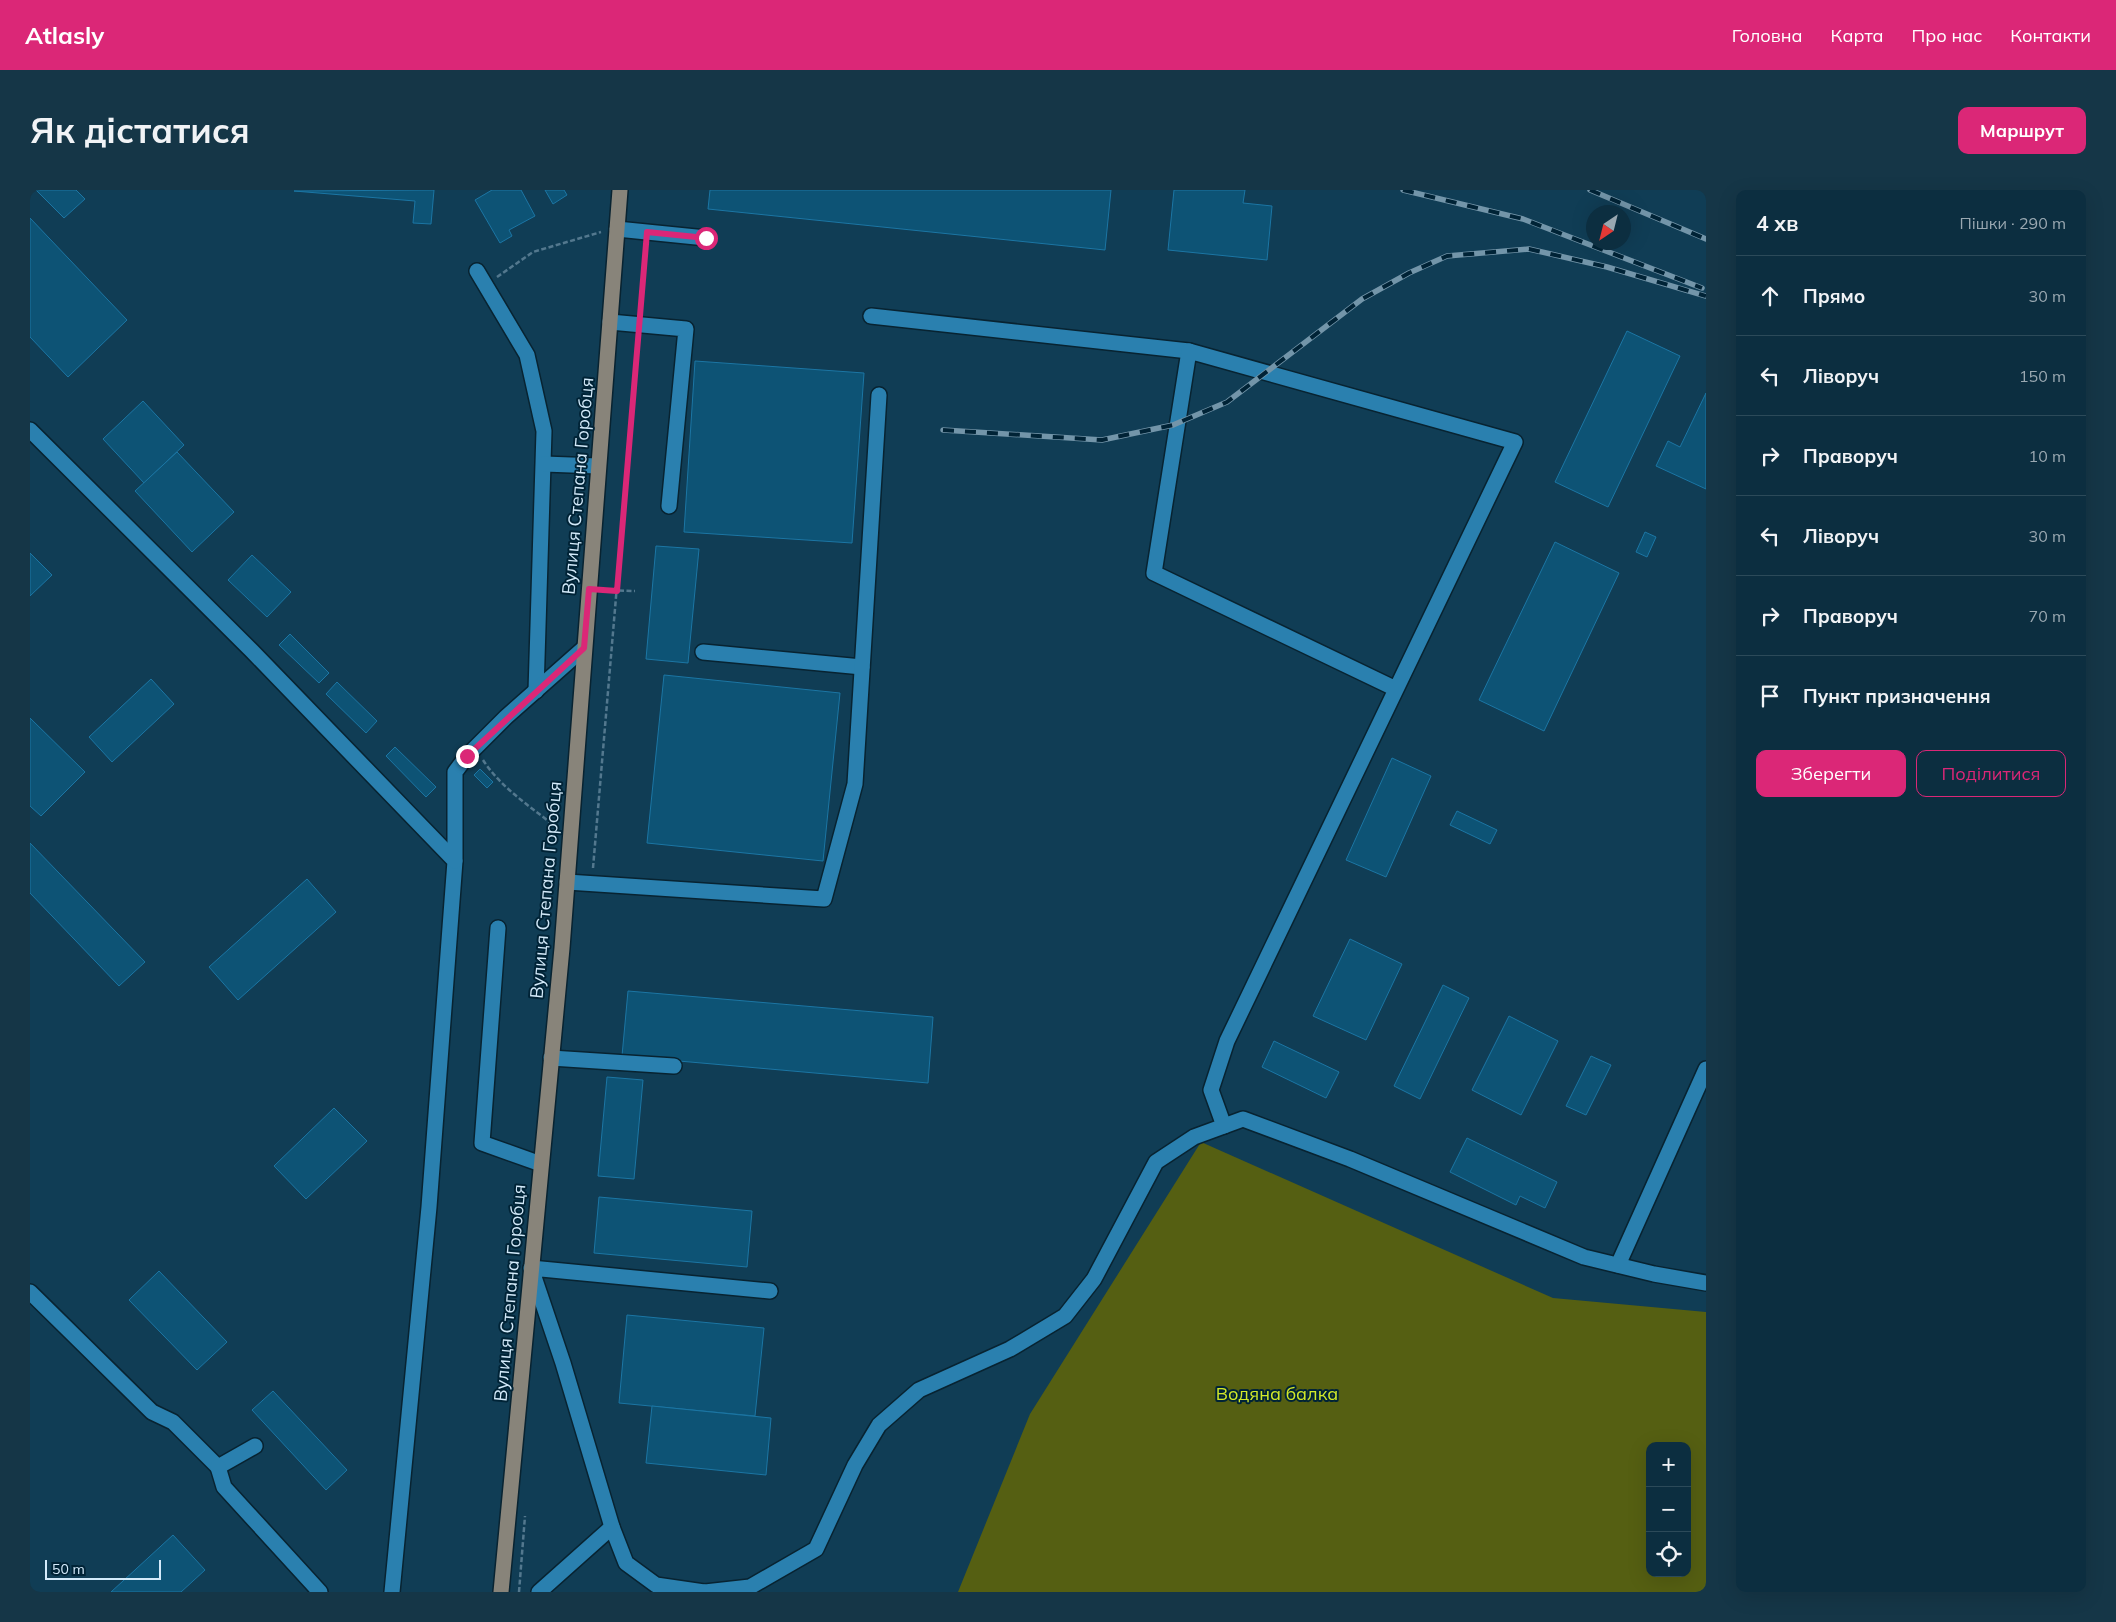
<!DOCTYPE html>
<html lang="uk">
<head>
<meta charset="utf-8">
<style>
	:root { --surface:#0c2e40; --page:#153647; --text:#f1f3f6; --muted:#9aa8b1; --line:#2c4a59; --accent:#db2777 }
	body { margin:0; font-family:Mulish,sans-serif; background:var(--page); color:var(--text) }
	.controls { position:absolute; right:15px; bottom:15px; display:grid; overflow:hidden; border-radius:10px; box-shadow:0 5px 20px #0002 }
	.controls button { width:45px; height:45px; display:grid; place-items:center; padding:0; border:0; border-bottom:1px solid var(--line); background:var(--surface); color:var(--text); font:25px sans-serif }
	.compass { position:absolute; left:1556px; top:15px; width:45px; height:45px; border-radius:50%; background:var(--surface); box-shadow:0 5px 20px #0002; rotate:215deg }
	.scale { position:absolute; left:15px; bottom:12px; width:116px; box-sizing:border-box; padding-left:5px; border:2px solid #d3eafa; border-top:0; font-size:14px; line-height:18px; white-space:nowrap; color:#d3eafa; -webkit-text-stroke:4px #002336; paint-order:stroke }
	.stop { position:absolute; width:15px; height:15px; margin:-11px; border:4px solid #db2777; border-radius:50%; background:#fff }
	.stop.end { background:#db2777; border-color:#fff; box-shadow:0 1px 5px #0008 }
	.list { margin:0; padding:0; list-style:none }
	h2 { display:flex; justify-content:space-between; align-items:center; height:65px; margin:0; padding:0 20px; font-size:21px }
	h2 small { font-size:16px; font-weight:400; color:var(--muted) }
	.list li { display:grid; grid-template-columns:32px 1fr auto; gap:15px; align-items:center; box-sizing:border-box; height:80px; padding:0 20px; border-top:1px solid var(--line) }
	.list b { display:block; font-size:19px; white-space:nowrap }
	.list em { font-size:16px; font-style:normal; color:var(--muted) }
	.actions { display:flex; gap:10px; padding:15px 20px }
	.actions a { flex:1; padding:11px 0; border:1px solid var(--accent); border-radius:10px; text-align:center; font-size:18px; color:var(--accent) }
	.actions .main { background:var(--accent); color:#fff }
	.icon { flex:none; width:28px; height:28px; fill:none; stroke:currentColor; stroke-width:2; stroke-linecap:round; stroke-linejoin:round }
	.map { position:relative; flex:none; width:1676px; height:1402px; overflow:hidden; border-radius:10px }
	header { display:flex; align-items:center; gap:30px; box-sizing:border-box; height:70px; padding:0 25px; background:var(--accent); color:#fff }
	header strong { font-size:24px }
	nav { display:flex; gap:28px; margin-inline-start:auto; font-size:18px }
	.intro { display:flex; align-items:center; justify-content:space-between; box-sizing:border-box; height:120px; padding:0 30px }
	h1 { margin:0; font-size:35px }
	.button { padding:12px 22px; border-radius:10px; background:var(--accent); color:#fff; font-size:18px; font-weight:700 }
	main { display:flex; gap:30px; padding:0 30px }
	aside { flex:1; background:var(--surface); border-radius:10px; box-shadow:0 5px 20px #0002 }
	.map>svg:first-child { display:block }
	.green { fill:#555f12; fill-rule:evenodd }
	.building { fill:#0d5375; stroke:#1c76a4 }
	.lines { fill:none; stroke-linecap:round; stroke-linejoin:round }
	.minor-casing { stroke:#082331; stroke-width:18 }
	.major-casing { stroke:#082331; stroke-width:18 }
	.path { stroke:#53788e; stroke-width:2.5; stroke-dasharray:5 2.5; stroke-linecap:butt }
	.minor { stroke:#2a80af; stroke-width:15 }
	.major { stroke:#88847a; stroke-width:15 }
	.rail-casing { stroke:#7395a9; stroke-width:5.5 }
	.rail { stroke:#002336; stroke-width:4; stroke-dasharray:11; stroke-linecap:butt }
	.route { stroke:#db2777; stroke-width:6 }
	.labels { text-anchor:middle; stroke-width:4; stroke-linejoin:round; paint-order:stroke }
	.street-label { font-size:18px; fill:#d3eafa; stroke:#002336 }
	.park-label { font-size:18px; fill:#d2e929; stroke:#002336 }
</style>
</head>
<body>
<header>
<strong>Atlasly</strong>
<nav><a>Головна</a><a>Карта</a><a>Про нас</a><a>Контакти</a></nav>
</header>
<div class="intro"><h1>Як дістатися</h1><a class="button">Маршрут</a></div>
<main>
<div class="map">
<svg width="1676" height="1402" viewBox="0 0 1676 1402">
	<rect width="100%" height="100%" fill="#103d55"/>
	<path class="green" d="M1171,952L1523,1108L1676,1122V1402H928L1000,1224ZM1620,1256H1657V1383H1620Z"/>
	<g class="building">
		<path d="M6,0H46L55,9L34,28Z"/>
		<path d="M404,0L401,34L383,33L385,11L264,1Z"/>
		<path d="M462,0H491L505,26L479,40L482,46L470,53L445,10Z"/>
		<path d="M515,0H534L537,5L523,14Z"/>
		<path d="M680,0H1081L1075,60L678,19Z"/>
		<path d="M1144,0H1215L1213,13L1242,16L1237,70L1138,60Z"/>
		<path d="M0,28L97,130L38,187L0,147Z"/>
		<path d="M1597,141L1650,166L1578,317L1525,292Z"/>
		<path d="M665,171L834,183L822,353L654,342Z"/>
		<path d="M1676,203V299L1626,276L1638,251L1650,257Z"/>
		<path d="M113,211L154,255L114,293L73,249Z"/>
		<path d="M147,262L204,322L162,362L105,301Z"/>
		<path d="M1615,342L1626,347L1617,367L1606,362Z"/>
		<path d="M1525,352L1589,383L1514,541L1449,510Z"/>
		<path d="M626,356L669,359L658,473L616,469Z"/>
		<path d="M0,363L22,385L0,406Z"/>
		<path d="M222,365L261,402L237,427L198,390Z"/>
		<path d="M260,444L299,483L289,493L249,455Z"/>
		<path d="M634,485L810,503L793,671L617,653Z"/>
		<path d="M121,489L144,514L82,572L59,547Z"/>
		<path d="M307,492L347,531L336,543L296,504Z"/>
		<path d="M0,528L55,582L11,626L0,616Z"/>
		<path d="M365,557L406,597L396,607L356,566Z"/>
		<path d="M1362,568L1401,586L1356,687L1316,670Z"/>
		<path d="M450,579L463,592L457,598L444,585Z"/>
		<path d="M1427,621L1467,640L1460,654L1420,635Z"/>
		<path d="M0,653L115,772L89,796L0,703Z"/>
		<path d="M277,689L306,722L208,810L179,777Z"/>
		<path d="M1320,749L1372,774L1336,850L1283,826Z"/>
		<path d="M1413,795L1439,808L1390,909L1364,896Z"/>
		<path d="M598,801L903,827L898,893L592,866Z"/>
		<path d="M1479,826L1528,851L1491,925L1442,900Z"/>
		<path d="M1244,851L1309,882L1296,908L1232,877Z"/>
		<path d="M1561,866L1581,875L1556,925L1536,916Z"/>
		<path d="M577,887L613,890L604,989L568,986Z"/>
		<path d="M304,918L337,951L276,1009L244,976Z"/>
		<path d="M1437,948L1527,992L1515,1018L1490,1006L1486,1015L1420,982Z"/>
		<path d="M569,1007L722,1021L717,1077L564,1063Z"/>
		<path d="M129,1081L197,1152L167,1180L99,1110Z"/>
		<path d="M597,1125L734,1138L725,1226L589,1213Z"/>
		<path d="M243,1201L317,1280L296,1300L222,1220Z"/>
		<path d="M622,1216L741,1228L736,1285L616,1273Z"/>
		<path d="M143,1345L175,1380L151,1402H81Z"/>
	</g>
	<g class="lines">
		<defs>
			<g id="minor">
				<path d="M587,39L676,48"/>
				<path d="M447,81L497,165L514,241L506,501"/>
				<path d="M841,126L1159,161"/>
				<path d="M580,132L656,139L639,316"/>
				<path d="M0,240L222,461L425,671L399,1017L362,1402"/>
				<path d="M514,274L568,276"/>
				<path d="M673,462L832,477"/>
				<path d="M425,671V582L437,566L476,527L554,458"/>
				<path d="M537,692L794,709L825,594L849,205"/>
				<path d="M468,738L452,953L511,974"/>
				<path d="M521,868L644,876"/>
				<path d="M1194,936L1181,900L1197,851L1485,252L1159,161L1124,383L1366,499"/>
				<path d="M1588,1075L1676,879"/>
				<path d="M0,1102L122,1222L143,1232L188,1277L225,1256"/>
				<path d="M188,1277L194,1297L290,1402"/>
				<path d="M582,1337L533,1173L501,1078L740,1101"/>
				<path d="M509,1402L582,1337L596,1373L626,1395L674,1402"/>
				<path d="M675,1402L720,1397L786,1359L825,1275L849,1235L889,1200L980,1159L1035,1126L1064,1089L1126,972L1164,947L1213,929L1320,969L1554,1067L1624,1084L1676,1093"/>
			</g>
			<path id="major" d="M471,1402L532,758L590,0"/>
		</defs>
		<use href="#minor" class="minor-casing"/>
		<use href="#major" class="major-casing"/>
		<g class="path">
			<path d="M467,87L503,62L571,42"/>
			<path d="M611,120L616,56"/>
			<path d="M574,400L605,401"/>
			<path d="M453,570C471,598 501,617 526,637"/>
			<path d="M563,678L608,148"/>
			<path d="M489,1402L495,1326"/>
		</g>
		<use href="#minor" class="minor"/>
		<use href="#major" class="major"/>
		<defs>
			<g id="rail">
				<path d="M1373,0L1493,29L1672,98"/>
				<path d="M1560,0L1676,49"/>
				<path d="M913,240L1072,250L1143,235L1197,212L1332,109L1379,83L1417,66L1499,59L1577,77L1676,106"/>
			</g>
		</defs>
		<use href="#rail" class="rail-casing"/>
		<use href="#rail" class="rail"/>
	</g>
	<g class="lines">
		<path class="route" d="M437,566L554,458L559,399L587,401L617,42L676,48"/>
	</g>
	<g class="labels">
		<g class="street-label">
			<text transform="translate(548 296) rotate(-85)" y="6">Вулиця Степана Горобця</text>
			<text transform="translate(516 700) rotate(-85)" y="6">Вулиця Степана Горобця</text>
			<text transform="translate(480 1103) rotate(-85)" y="6">Вулиця Степана Горобця</text>
		</g>
		<g class="park-label">
			<text x="1247" y="1210">Водяна балка</text>
		</g>
	</g>
</svg>
<div class="controls">
<button>+</button>
<button>−</button>
<button><svg class="icon" aria-label="locate" viewBox="0 0 24 24"><circle cx="12" cy="12" r="6"/><path d="M12 2v4M12 18v4M2 12h4M18 12h4"/></svg></button>
</div>
<svg class="compass" viewBox="-18 -18 36 36"><path d="M0-13l5 13h-10z" fill="#e53935"/><path d="M0 13l5-13h-10z" fill="#9aa8b1"/></svg>
<div class="scale">50 m</div>
<div class="stop" style="left:676px;top:48px"></div>
<div class="stop end" style="left:437px;top:566px"></div>
</div>
<aside>
<h2>4 хв<small>Пішки · 290 m</small></h2>
<ul class="list">
<li><svg class="icon" aria-label="ahead" viewBox="0 0 24 24"><path d="M12 20V5M6 11l6-6 6 6"/></svg><div><b>Прямо</b></div><em>30 m</em></li>
<li><svg class="icon" aria-label="left" viewBox="0 0 24 24"><path d="M17 20v-9H6M10 6l-5 5 5 5"/></svg><div><b>Ліворуч</b></div><em>150 m</em></li>
<li><svg class="icon" aria-label="right" viewBox="0 0 24 24"><path d="M7 20v-9h11M14 6l5 5-5 5"/></svg><div><b>Праворуч</b></div><em>10 m</em></li>
<li><svg class="icon" aria-label="left" viewBox="0 0 24 24"><path d="M17 20v-9H6M10 6l-5 5 5 5"/></svg><div><b>Ліворуч</b></div><em>30 m</em></li>
<li><svg class="icon" aria-label="right" viewBox="0 0 24 24"><path d="M7 20v-9h11M14 6l5 5-5 5"/></svg><div><b>Праворуч</b></div><em>70 m</em></li>
<li><svg class="icon" aria-label="arrive" viewBox="0 0 24 24"><path d="M6 21V4h12l-3 4 3 4H6"/></svg><div><b>Пункт призначення</b></div></li>
</ul>
<div class="actions"><a class="main">Зберегти</a><a>Поділитися</a></div>
</aside>
</main>
</body>
</html>
